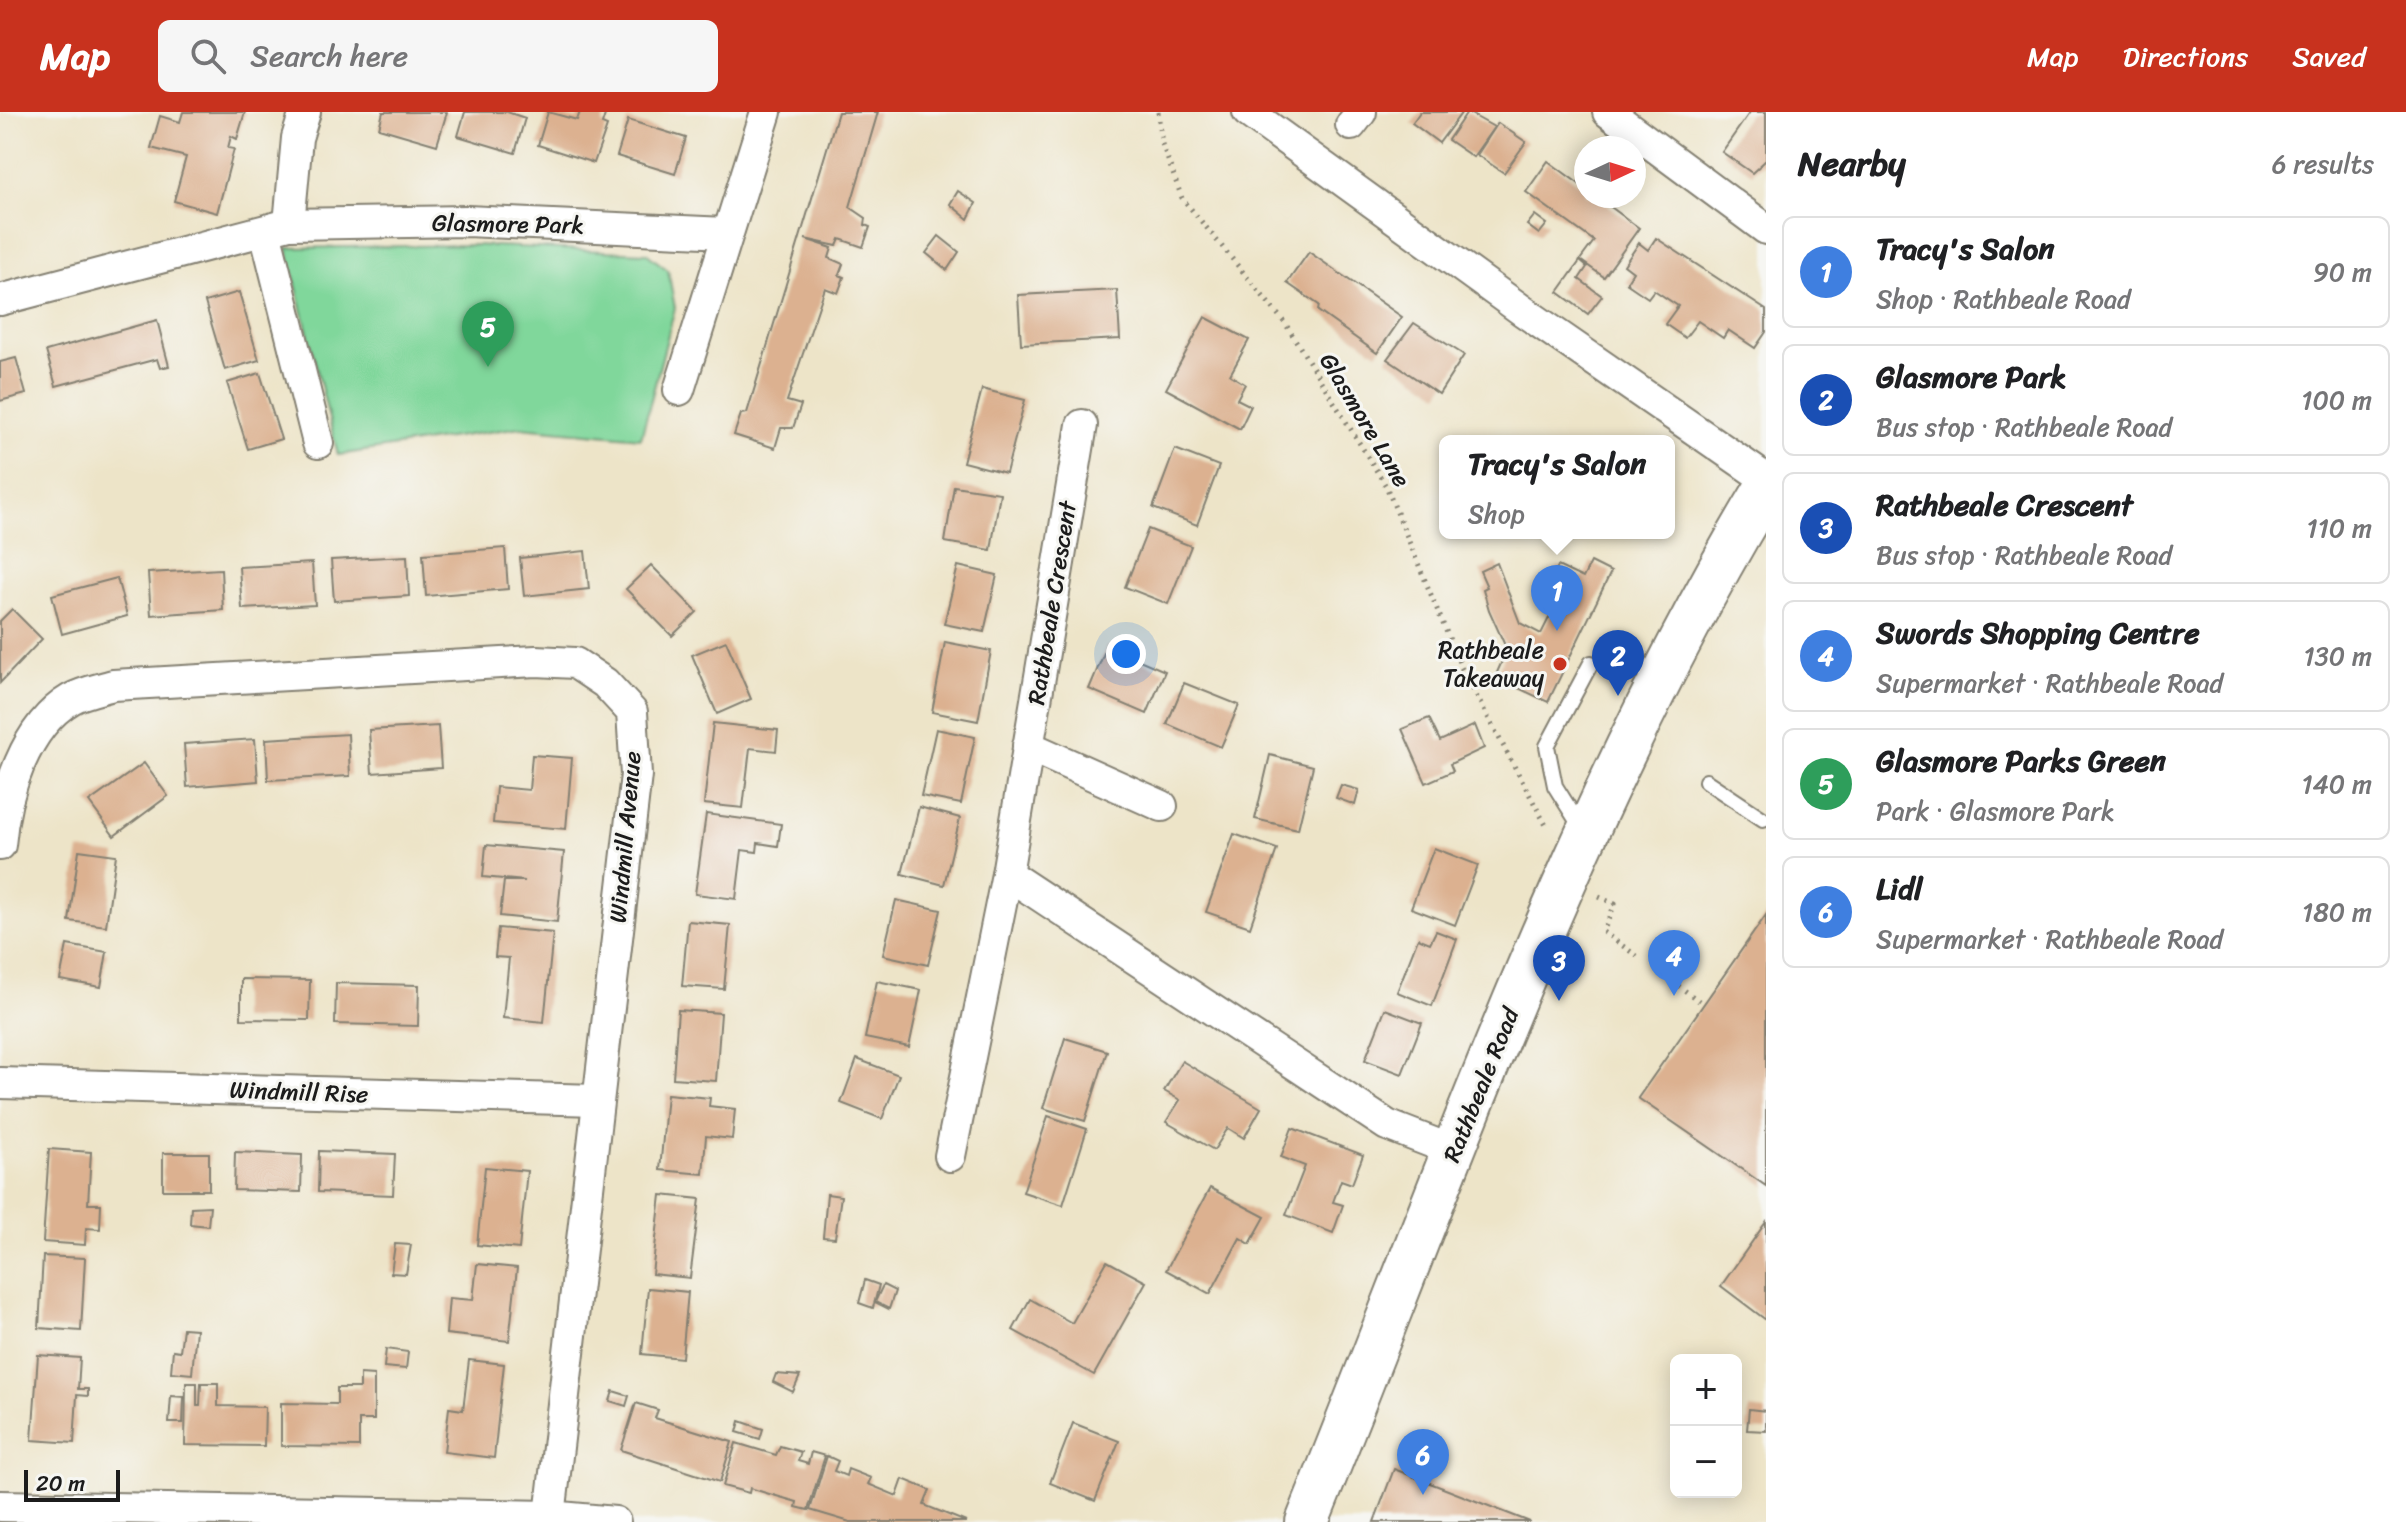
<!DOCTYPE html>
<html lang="en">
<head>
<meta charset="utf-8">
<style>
	:root { --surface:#fff; --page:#f6f6f6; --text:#202124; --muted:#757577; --line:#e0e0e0; --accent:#c8321e }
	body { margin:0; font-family:Sriracha,sans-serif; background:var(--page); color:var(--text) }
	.controls { position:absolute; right:24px; bottom:24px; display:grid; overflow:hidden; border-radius:12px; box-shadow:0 4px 20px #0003 }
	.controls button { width:72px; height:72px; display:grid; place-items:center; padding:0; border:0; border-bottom:2px solid var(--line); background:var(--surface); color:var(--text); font:40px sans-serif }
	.compass { position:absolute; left:1574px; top:24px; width:72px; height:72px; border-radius:50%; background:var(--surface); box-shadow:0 4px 20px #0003; rotate:86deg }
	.scale { position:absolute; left:24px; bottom:20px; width:96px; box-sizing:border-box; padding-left:8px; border:4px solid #1c1c1c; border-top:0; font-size:22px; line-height:28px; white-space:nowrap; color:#1c1c1c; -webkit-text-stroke:6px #f6f6f2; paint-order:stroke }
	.you { position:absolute; left:1126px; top:542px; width:28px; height:28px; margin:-20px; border:6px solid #fff; border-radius:50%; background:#1a73e8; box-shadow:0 0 0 12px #1a73e833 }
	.badge { display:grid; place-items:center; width:52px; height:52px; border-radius:50%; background:var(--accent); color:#fff; font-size:26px; font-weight:700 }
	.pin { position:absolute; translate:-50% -66px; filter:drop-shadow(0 2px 4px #0008) }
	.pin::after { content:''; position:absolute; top:42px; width:28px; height:24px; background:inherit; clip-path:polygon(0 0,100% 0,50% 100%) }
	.popup { position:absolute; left:1439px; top:323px; width:236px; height:104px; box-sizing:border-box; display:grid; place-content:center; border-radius:12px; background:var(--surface); filter:drop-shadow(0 2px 6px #0005); font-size:26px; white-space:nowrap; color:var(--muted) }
	.popup b { font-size:30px; color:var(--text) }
	.popup::after { content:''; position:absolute; left:50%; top:100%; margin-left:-16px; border:16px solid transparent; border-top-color:var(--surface) }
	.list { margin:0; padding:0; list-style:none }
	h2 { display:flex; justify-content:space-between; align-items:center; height:104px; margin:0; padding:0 32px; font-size:34px }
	h2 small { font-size:26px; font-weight:400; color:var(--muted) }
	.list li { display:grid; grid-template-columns:52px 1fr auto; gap:24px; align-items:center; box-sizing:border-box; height:112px; margin:0 16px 16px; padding:0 16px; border:2px solid var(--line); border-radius:12px }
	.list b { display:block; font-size:30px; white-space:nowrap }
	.list p { margin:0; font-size:26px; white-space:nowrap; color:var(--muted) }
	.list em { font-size:26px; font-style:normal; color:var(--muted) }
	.icon { flex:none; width:44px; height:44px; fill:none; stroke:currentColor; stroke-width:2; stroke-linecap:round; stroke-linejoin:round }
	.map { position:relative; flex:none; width:1766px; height:1410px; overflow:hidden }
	header { display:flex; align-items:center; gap:48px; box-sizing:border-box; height:112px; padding:0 40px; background:var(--accent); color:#fff }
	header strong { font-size:38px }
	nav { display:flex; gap:44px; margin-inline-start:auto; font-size:28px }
	.search { width:560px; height:72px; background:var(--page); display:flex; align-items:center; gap:20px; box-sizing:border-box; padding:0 28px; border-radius:12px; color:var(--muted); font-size:30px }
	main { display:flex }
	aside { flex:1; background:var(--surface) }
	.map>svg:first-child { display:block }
	.green { fill:#80d79b; stroke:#4e7a5c; stroke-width:2 }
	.building { fill:#dcb190 }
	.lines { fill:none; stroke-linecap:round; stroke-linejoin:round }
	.service-casing { stroke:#848072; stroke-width:18 }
	.minor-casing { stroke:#848072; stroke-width:34 }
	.secondary-casing { stroke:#848072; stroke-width:46 }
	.path { stroke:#848072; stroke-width:5; stroke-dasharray:2 6; stroke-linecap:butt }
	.service { stroke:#fff; stroke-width:14 }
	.minor { stroke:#fff; stroke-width:30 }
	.secondary { stroke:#fff; stroke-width:42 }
	.poi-dot { fill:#c8321e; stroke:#f6f6f2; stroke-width:3 }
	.labels { text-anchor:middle; stroke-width:6; stroke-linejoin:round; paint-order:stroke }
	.street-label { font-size:24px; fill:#1c1c1c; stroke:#f6f6f2 }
	.poi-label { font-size:24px; fill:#1c1c1c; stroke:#f6f6f2; text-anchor:end }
</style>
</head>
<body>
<header>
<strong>Map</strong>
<div class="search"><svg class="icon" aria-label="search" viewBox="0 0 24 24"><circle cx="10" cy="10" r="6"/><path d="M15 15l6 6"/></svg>Search here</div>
<nav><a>Map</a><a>Directions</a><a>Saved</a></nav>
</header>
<main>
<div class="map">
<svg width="1766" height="1410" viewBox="0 0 1766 1410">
	<rect width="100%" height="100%" fill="#f6f6f2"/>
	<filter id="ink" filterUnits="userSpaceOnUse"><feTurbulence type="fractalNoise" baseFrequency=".0125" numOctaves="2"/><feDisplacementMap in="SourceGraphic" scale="16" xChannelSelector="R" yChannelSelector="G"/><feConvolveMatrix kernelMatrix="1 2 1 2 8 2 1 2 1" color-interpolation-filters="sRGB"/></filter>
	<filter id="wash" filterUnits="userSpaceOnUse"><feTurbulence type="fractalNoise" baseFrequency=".006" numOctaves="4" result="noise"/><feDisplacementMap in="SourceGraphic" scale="32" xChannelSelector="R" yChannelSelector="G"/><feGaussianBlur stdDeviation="1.8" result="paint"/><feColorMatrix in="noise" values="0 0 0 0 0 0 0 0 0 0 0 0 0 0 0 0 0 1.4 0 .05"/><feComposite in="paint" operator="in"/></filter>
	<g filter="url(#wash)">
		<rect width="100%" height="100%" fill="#ede4c8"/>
		<path class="green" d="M473,133L646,141L668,158L675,196L641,326L520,315L338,343L287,136Z"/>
		<g id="blocks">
			<g class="building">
				<path d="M183,0H245L237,27L231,24L228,36L234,37L217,101L174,89L186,45L151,36L160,4L180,10Z"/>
				<path d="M383,0H447L437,33L379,16Z"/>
				<path d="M465,0H507L525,6L515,41L458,24Z"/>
				<path d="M548,0L577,8L580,0H606L602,12L607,14L594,51L538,33Z"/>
				<path d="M838,0H878L850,95L866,106L865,113L870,115L863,135L840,127L837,134L805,127L832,136L829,146L843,152L839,163L844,165L838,181L825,176L787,289L801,293L793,316H781L775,336L734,323L741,302L747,301Z"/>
				<path d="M1420,0H1462L1439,31L1412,11Z"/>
				<path d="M1467,0L1494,15L1473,45L1448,28Z"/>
				<path d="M1750,0H1766V48L1752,61L1722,40Z"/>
				<path d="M628,8L686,26L675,62L617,44Z"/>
				<path d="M1498,11L1526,30L1504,61L1477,43Z"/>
				<path d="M1548,49L1586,77V84H1596L1639,116L1604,165L1580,148L1594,129L1526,80Z"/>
				<path d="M958,79L976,91L968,107L950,92Z"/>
				<path d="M1535,103L1547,112L1539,122L1527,113Z"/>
				<path d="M939,124L959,140L947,158L926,141Z"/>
				<path d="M1656,126L1766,198V220L1755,236L1728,218L1723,226L1698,209L1685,226L1665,212L1678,194L1654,178L1648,186L1626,171L1633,160L1624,153L1639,131L1648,138Z"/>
				<path d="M1309,140L1402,205L1377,241L1318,199L1319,193L1287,171Z"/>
				<path d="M1580,149L1587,155L1579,167L1602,184L1588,202L1558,180Z"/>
				<path d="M1117,178L1120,227L1021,232L1018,183Z"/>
				<path d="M239,180L259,248L225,258L205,190Z"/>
				<path d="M1205,205L1249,228L1230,263L1245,272L1237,287L1251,294L1240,317L1166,277Z"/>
				<path d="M157,208L169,254L160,256L157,247L56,274L46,239Z"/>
				<path d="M1414,211L1464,243L1439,282L1387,247Z"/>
				<path d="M16,246L26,282L0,289V250Z"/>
				<path d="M260,261L281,327L248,337L227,271Z"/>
				<path d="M982,277L1025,288L1006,361L963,350Z"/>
				<path d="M1175,337L1219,354L1197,413L1153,396Z"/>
				<path d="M954,374L1000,381L991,438L945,430Z"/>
				<path d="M1148,417L1191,434L1168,492L1125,475Z"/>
				<path d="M505,436L508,477L426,484L423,442Z"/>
				<path d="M585,439L589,477L524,484L520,446Z"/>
				<path d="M407,444L409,484L334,489L331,448Z"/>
				<path d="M1591,450L1611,460L1548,590L1495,565L1507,538L1489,498L1483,477L1487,475L1480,459L1497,451L1520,511L1541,522L1555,494L1542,487L1558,454L1583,466Z"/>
				<path d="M312,451L315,493L242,497L239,455Z"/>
				<path d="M651,453L697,500L672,524L626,477Z"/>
				<path d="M958,454L997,463L984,520L944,512Z"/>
				<path d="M221,457L223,498L151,503L148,461Z"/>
				<path d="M117,466L127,504L62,522L52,483Z"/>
				<path d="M12,497L42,527L0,571V509Z"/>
				<path d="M726,529L751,587L717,602L692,543Z"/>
				<path d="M945,530L991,539L978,609L932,600Z"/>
				<path d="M1107,534L1165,559L1147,602L1089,577Z"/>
				<path d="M1184,571L1239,593L1221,635L1167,612Z"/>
				<path d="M1429,606L1440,629L1475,613L1484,636L1450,652L1453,659L1426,671L1402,617Z"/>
				<path d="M713,611L778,618L776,639L750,636L743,696L704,692Z"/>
				<path d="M438,614L441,656L372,661L369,618Z"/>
				<path d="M936,617L975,625L961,692L921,684Z"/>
				<path d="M348,622L350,664L268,668L266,627Z"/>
				<path d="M255,627L258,669L187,675L184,632Z"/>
				<path d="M532,643L572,646L566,717L493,711L496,675L529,678Z"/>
				<path d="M1270,643L1313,654L1298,717L1255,707Z"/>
				<path d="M144,651L168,684L114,724L89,690Z"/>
				<path d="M1341,673L1359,678L1355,693L1336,686Z"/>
				<path d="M919,695L960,706L944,773L902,762Z"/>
				<path d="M706,702L781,712L778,734L758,731L757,740L742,738L736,787L695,782Z"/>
				<path d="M1234,722L1277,737L1250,815L1206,800Z"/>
				<path d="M486,733L564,740L557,810L500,804L504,769H525L483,765Z"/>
				<path d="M1434,736L1478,753L1455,813L1411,796Z"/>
				<path d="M79,738L116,743L106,814L69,809Z"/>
				<path d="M896,788L941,798L928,853L883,843Z"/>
				<path d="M1766,803V1074L1638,986Z"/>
				<path d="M688,809L730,813L724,877L682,874Z"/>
				<path d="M498,816L553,821L544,910L503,906L509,846L495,845Z"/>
				<path d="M1436,819L1457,827L1432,894L1397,880L1418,826L1430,831Z"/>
				<path d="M67,833L107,840L101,875L60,868Z"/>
				<path d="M241,867L310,868L309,908L241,907Z"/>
				<path d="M877,869L921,878L909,935L865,926Z"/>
				<path d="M336,871L419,873L418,914L335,912Z"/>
				<path d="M1385,897L1422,911L1402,962L1365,948Z"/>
				<path d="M678,898L721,901L716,969L673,966Z"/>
				<path d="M1065,926L1107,939L1085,1009L1043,996Z"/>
				<path d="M857,947L899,963L882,1007L841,991Z"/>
				<path d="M1182,949L1261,996L1244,1026L1228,1016L1214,1038L1166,1010L1180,988L1164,979Z"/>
				<path d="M667,982L710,986L709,994L735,997L732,1027L706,1024L703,1062L660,1058Z"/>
				<path d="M1048,1004L1087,1017L1063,1093L1023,1080Z"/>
				<path d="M1292,1016L1363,1043L1352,1072L1341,1068L1333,1090L1343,1093L1333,1121L1286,1103L1305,1054L1281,1045Z"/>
				<path d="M49,1037L91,1040L88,1092H101L100,1117L86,1116L85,1133L43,1130Z"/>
				<path d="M319,1039L395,1042L393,1083L318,1080Z"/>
				<path d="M235,1040L302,1043L301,1080L234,1078Z"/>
				<rect x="163" y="1041" width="46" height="37"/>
				<path d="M485,1055L527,1059L519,1137L477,1133Z"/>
				<path d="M1210,1076L1265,1105L1250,1132L1240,1126L1210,1182L1166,1158Z"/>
				<path d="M827,1082L841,1084L835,1126L823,1125Z"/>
				<path d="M661,1083L700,1087L690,1166L652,1162Z"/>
				<path d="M210,1094L208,1114L190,1112L191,1095Z"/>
				<path d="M1766,1110V1208L1721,1174Z"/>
				<path d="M395,1132L411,1133L406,1162L391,1161Z"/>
				<path d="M43,1144L85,1146L81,1219L39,1216Z"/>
				<path d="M1107,1149L1146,1170L1094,1263L1013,1218L1030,1187L1072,1211Z"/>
				<path d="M477,1152L517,1156L509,1229L446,1222L449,1186L473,1188Z"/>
				<path d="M865,1168L879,1173L873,1196L859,1191Z"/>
				<path d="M883,1173L895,1179L889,1197L875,1190Z"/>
				<path d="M648,1176L688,1180L682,1246L642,1242Z"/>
				<path d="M183,1216L196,1217L192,1262L171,1260L173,1238L180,1239Z"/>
				<path d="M386,1237L408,1240L406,1257L384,1255Z"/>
				<path d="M38,1243L80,1246L78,1277H88V1284L77,1283L74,1331L32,1328Z"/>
				<path d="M469,1248L504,1252L494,1346L444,1340L449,1296L463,1298Z"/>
				<path d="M360,1262L374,1263V1308H359V1335L281,1334V1291L337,1292V1276H360Z"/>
				<path d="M776,1262L800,1264L793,1280L773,1270Z"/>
				<path d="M186,1271H197V1294H200L201,1271H218V1294L265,1295L264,1334L185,1333Z"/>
				<path d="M613,1279L629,1284L626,1294L610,1289Z"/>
				<path d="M171,1284L184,1285L183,1311H169Z"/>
				<path d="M636,1291L658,1298L655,1306L732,1330L720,1370L621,1338Z"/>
				<path d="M1749,1297L1766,1299V1319L1747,1318Z"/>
				<path d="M740,1309L763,1317L760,1327L737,1320Z"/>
				<path d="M1073,1311L1119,1329L1095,1389L1050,1371Z"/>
				<path d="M736,1331L776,1343L780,1334L801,1340L798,1349L808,1352L811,1340L825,1344L808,1398L796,1395L797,1390L766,1381L750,1376L749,1381L723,1374Z"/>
				<path d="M827,1344L838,1349L834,1359L846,1364L848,1357L871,1366L868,1372L897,1384L903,1367L930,1378L924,1393L966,1410H850L810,1398Z"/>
				<path d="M1394,1357L1530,1410H1374Z"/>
			</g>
		</g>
	</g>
	<g filter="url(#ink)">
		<use href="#blocks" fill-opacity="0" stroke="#848072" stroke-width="2"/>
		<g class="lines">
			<defs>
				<g id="service">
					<path d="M1706,669L1763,707"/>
					<path d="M1582,717L1555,674L1547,634L1591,551"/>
				</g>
				<g id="minor">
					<path d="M1248,0L1523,199L1766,367"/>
					<path d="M1608,0L1766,117"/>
					<path d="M1351,13L1361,0"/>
					<path d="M289,112L297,26L305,0"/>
					<path d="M265,119L318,331"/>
					<path d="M0,188L289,112L467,109L726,121"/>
					<path d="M679,278L766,0"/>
					<path d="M1028,634L1162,694"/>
					<path d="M0,733C4,683 25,614 71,587C83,580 100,577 113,573L536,549L575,551L605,571L632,600L636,663L550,1404"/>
					<path d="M1007,762L1387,1013L1454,1039"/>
					<path d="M0,971L597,988"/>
					<path d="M950,1044L1007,762L1082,313"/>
					<path d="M0,1394L550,1404L615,1410"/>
				</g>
				<path id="secondary" d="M1307,1410C1448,1061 1571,700 1766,376"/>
			</defs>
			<use href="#service" class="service-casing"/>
			<use href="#minor" class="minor-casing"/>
			<use href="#secondary" class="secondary-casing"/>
			<g class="path">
				<path d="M1158,0L1162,32L1182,86L1285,211L1386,374L1461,555L1548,717"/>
				<path d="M1599,785L1615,792L1603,820L1637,844"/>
				<path d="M1672,869L1699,889"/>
			</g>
			<use href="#service" class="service"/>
			<use href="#minor" class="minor"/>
			<use href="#secondary" class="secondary"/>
		</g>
	</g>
	<circle class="poi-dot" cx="1560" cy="552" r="8"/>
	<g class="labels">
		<g class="street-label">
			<text transform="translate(508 112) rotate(1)" y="8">Glasmore Park</text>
			<text transform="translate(1365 308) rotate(59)" y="8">Glasmore Lane</text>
			<text transform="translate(1052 491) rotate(-81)" y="8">Rathbeale Crescent</text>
			<text transform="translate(625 725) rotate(-85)" y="8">Windmill Avenue</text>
			<text transform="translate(1481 973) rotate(-68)" y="8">Rathbeale Road</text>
			<text transform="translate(299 980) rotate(2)" y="8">Windmill Rise</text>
		</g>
		<g class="poi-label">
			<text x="1544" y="546">Rathbeale<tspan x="1544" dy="28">Takeaway</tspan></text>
		</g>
	</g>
</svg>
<div class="controls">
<button>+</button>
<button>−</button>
</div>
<svg class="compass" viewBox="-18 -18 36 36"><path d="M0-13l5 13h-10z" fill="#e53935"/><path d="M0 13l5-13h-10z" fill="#757577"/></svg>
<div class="scale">20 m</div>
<div class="you"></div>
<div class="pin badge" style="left:1557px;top:519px;background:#3f7fe0">1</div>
<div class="popup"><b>Tracy's Salon</b>Shop</div>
<div class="pin badge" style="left:1618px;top:584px;background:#1a4fb4">2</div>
<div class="pin badge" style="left:1559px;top:889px;background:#1a4fb4">3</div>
<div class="pin badge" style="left:1674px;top:884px;background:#3f7fe0">4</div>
<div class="pin badge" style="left:488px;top:255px;background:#2e9e5b">5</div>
<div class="pin badge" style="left:1423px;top:1383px;background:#3f7fe0">6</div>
</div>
<aside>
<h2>Nearby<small>6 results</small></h2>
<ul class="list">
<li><span class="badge" style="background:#3f7fe0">1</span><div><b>Tracy's Salon</b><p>Shop · Rathbeale Road</p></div><em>90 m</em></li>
<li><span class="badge" style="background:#1a4fb4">2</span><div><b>Glasmore Park</b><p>Bus stop · Rathbeale Road</p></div><em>100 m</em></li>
<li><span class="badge" style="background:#1a4fb4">3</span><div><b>Rathbeale Crescent</b><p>Bus stop · Rathbeale Road</p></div><em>110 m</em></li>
<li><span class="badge" style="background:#3f7fe0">4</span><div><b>Swords Shopping Centre</b><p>Supermarket · Rathbeale Road</p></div><em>130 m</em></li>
<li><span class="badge" style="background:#2e9e5b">5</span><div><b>Glasmore Parks Green</b><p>Park · Glasmore Park</p></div><em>140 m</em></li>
<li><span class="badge" style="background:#3f7fe0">6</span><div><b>Lidl</b><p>Supermarket · Rathbeale Road</p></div><em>180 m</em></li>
</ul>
</aside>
</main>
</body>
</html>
